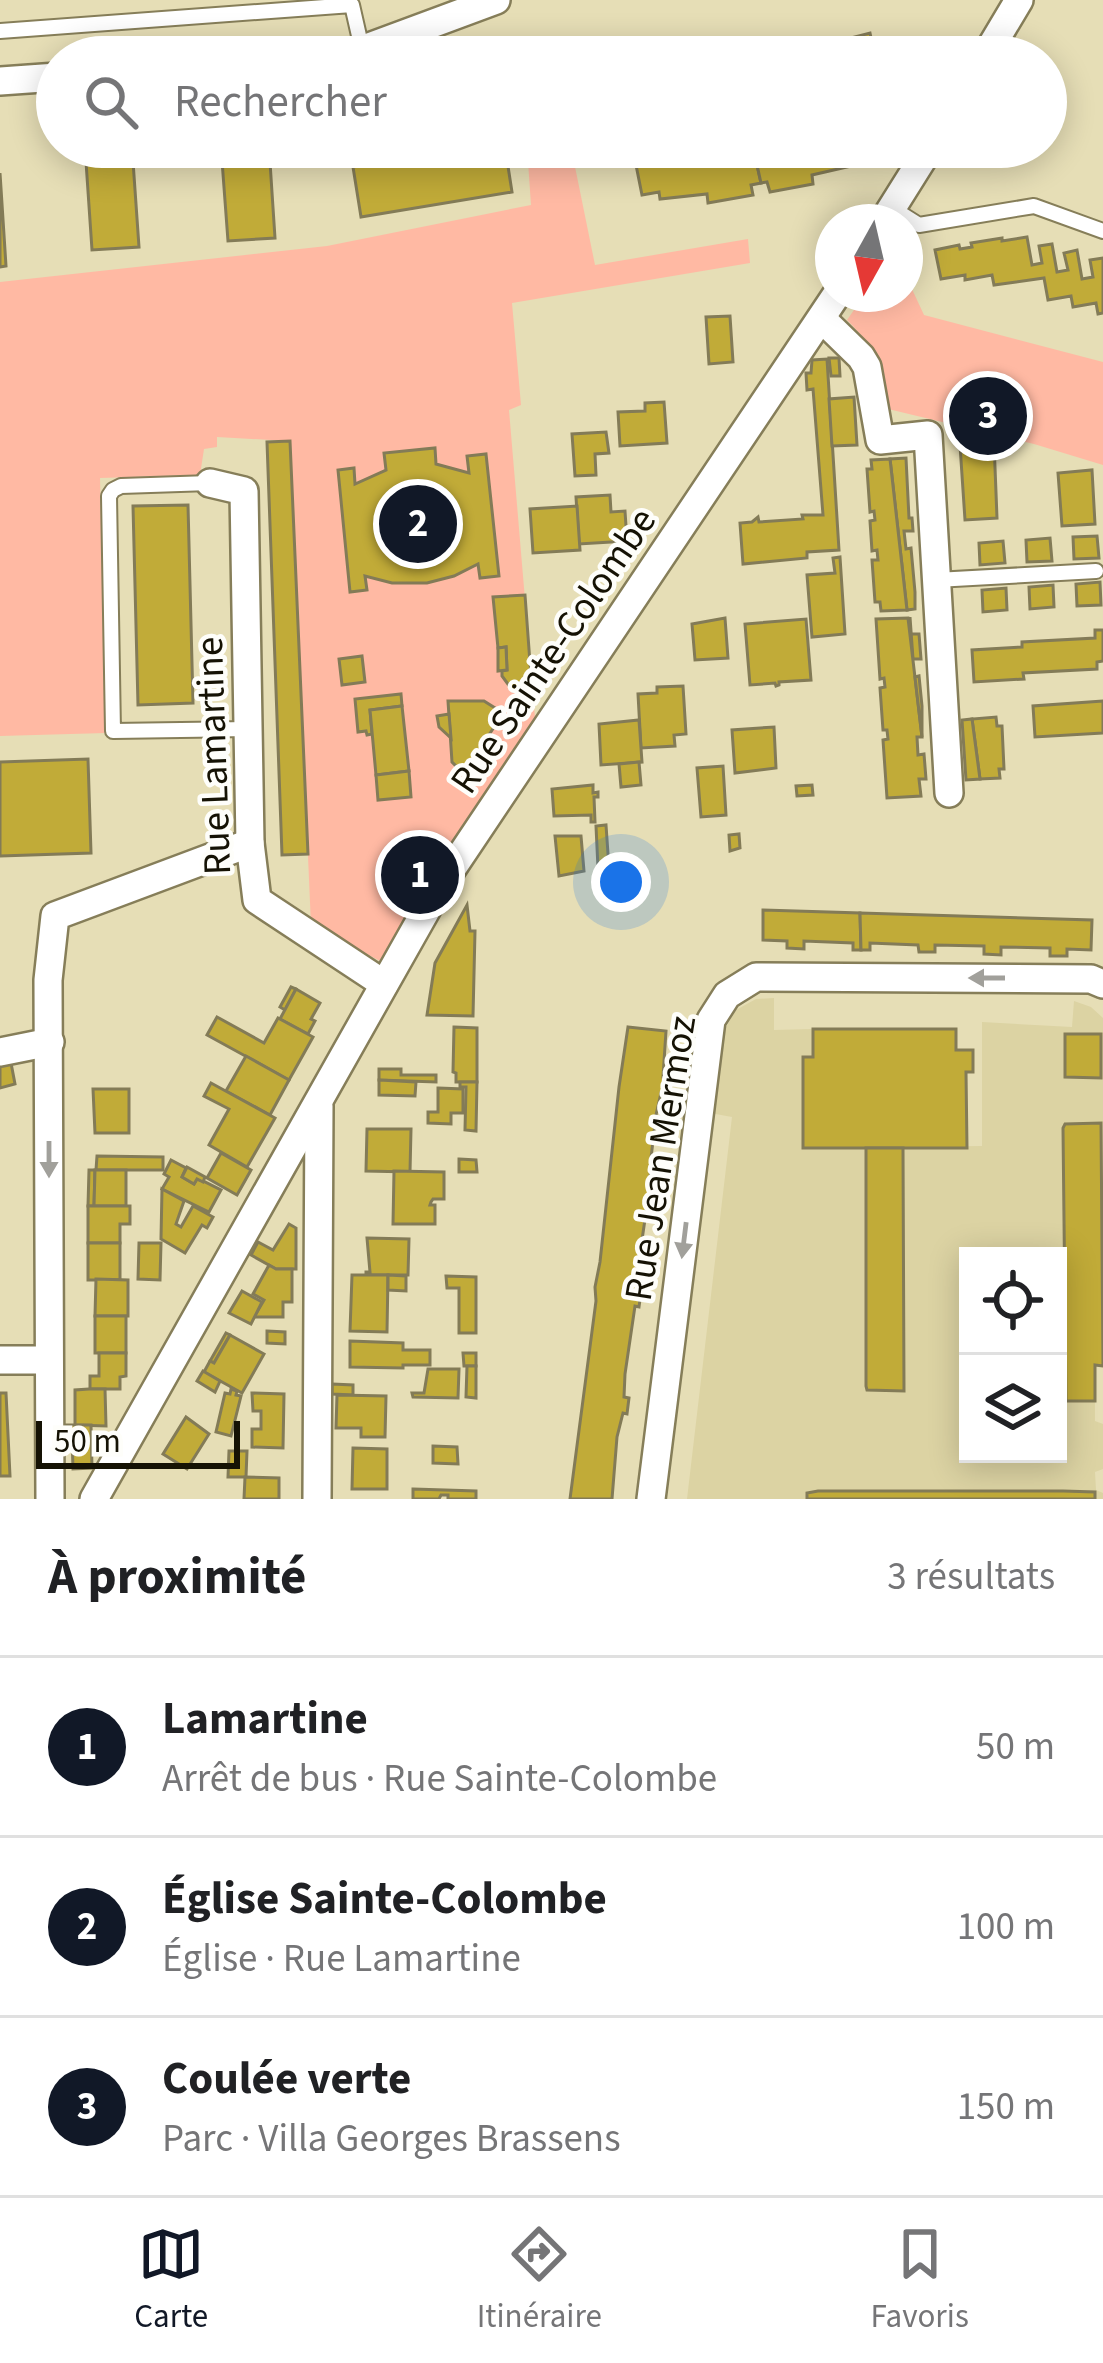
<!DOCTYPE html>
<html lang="fr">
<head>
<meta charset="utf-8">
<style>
	:root { --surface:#fff; --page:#f6f6f6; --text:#202124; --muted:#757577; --line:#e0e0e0; --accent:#111827 }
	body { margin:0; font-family:"Source Sans 3",sans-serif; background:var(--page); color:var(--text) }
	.controls { position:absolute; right:36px; bottom:36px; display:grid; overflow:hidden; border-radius:0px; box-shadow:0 6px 30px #0003 }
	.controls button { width:108px; height:108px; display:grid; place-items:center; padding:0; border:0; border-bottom:3px solid var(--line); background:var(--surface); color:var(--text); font:60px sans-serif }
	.compass { position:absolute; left:815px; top:204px; width:108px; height:108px; border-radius:50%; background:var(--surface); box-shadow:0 6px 30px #0003; rotate:188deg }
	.scale { position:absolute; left:36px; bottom:30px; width:204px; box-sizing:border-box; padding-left:12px; border:6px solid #151204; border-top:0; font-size:33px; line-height:42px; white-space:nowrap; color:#151204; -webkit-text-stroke:9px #fefefa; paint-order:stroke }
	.you { position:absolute; left:621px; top:882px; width:42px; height:42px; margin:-30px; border:9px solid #fff; border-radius:50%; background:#1a73e8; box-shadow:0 0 0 18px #1a73e833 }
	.badge { display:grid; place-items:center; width:78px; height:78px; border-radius:50%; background:var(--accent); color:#fff; font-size:39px; font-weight:700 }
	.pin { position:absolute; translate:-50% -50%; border:6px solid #fff; box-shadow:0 3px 12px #0006 }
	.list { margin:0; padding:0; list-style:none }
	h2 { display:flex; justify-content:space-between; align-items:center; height:156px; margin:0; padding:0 48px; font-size:51px }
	h2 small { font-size:39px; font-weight:400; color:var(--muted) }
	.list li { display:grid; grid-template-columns:78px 1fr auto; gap:36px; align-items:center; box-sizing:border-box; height:180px; padding:0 48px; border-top:3px solid var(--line) }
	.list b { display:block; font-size:45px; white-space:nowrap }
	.list p { margin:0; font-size:39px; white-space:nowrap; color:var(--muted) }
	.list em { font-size:39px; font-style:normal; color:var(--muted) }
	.icon { flex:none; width:66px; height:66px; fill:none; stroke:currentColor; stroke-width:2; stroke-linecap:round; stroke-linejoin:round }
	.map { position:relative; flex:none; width:1103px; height:1499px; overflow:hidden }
	.search { position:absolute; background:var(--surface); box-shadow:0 6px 30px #0003; left:36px; right:36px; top:36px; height:132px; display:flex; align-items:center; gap:30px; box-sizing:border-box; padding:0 42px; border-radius:66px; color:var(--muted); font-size:45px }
	.sheet { height:696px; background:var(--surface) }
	nav { display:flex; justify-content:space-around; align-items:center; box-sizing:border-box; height:168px; border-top:3px solid var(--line); background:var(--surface); font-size:33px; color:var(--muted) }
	nav a { display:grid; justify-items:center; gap:6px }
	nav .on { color:var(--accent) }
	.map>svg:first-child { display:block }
	.built { fill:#dcd3a3; fill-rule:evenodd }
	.green { fill:#ffb9a3 }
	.building { fill:#c1ab38; stroke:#837b57; stroke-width:3 }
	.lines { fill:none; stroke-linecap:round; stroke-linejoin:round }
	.lane-casing { stroke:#867e59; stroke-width:18 }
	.street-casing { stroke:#867e59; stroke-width:32 }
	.lane { stroke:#fff; stroke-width:14 }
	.street { stroke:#fff; stroke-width:27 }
	.oneway { fill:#a1a09b }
	.labels { text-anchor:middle; stroke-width:9; stroke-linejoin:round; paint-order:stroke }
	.street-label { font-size:39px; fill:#151204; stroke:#fefefa }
</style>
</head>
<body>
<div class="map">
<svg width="1103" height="1499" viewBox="0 0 1103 1499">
	<rect width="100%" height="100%" fill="#e6deb6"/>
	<path class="built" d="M774,998V1030L813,1029V1057L803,1058V1148L982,1146V1022L1072,1027L1074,1001L1091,1007L1103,1018V1366H1095V1421L1103,1424V1469L1095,1472L1096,1490L1103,1493V1499H687L732,1117L710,1113L722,1034L736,1010L756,999ZM968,1256H1058V1454H968Z"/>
	<g class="green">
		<path d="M527,147H571L595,265L748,239L750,263L512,303L521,405L509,410L535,718L469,820L384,963L311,925L290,441L217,437V447L204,449L200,475L100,478L106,733L0,736V282L327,246L531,205Z"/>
		<path d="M905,274L924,315L1103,362V465L1034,444L884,408C880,364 878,351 847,320L865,294H905Z"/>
	</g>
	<g class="building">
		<path d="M870,33L873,47L879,46L882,57H796L794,46L847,39Z"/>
		<path d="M85,147H132L139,247L92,250Z"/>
		<path d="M221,147H269L275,238L228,241Z"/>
		<path d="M474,147H505L512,192L361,217L353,167Z"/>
		<path d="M627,147H689L701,153L704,150L719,147H753L761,183L751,185L753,195L708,203L707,194L660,199L659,192L642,195L633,150L628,151Z"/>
		<path d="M753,147H871L873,155L869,162L812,175L813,184L770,192L767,182L761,183Z"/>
		<path d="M0,173L6,266L0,267Z"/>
		<path d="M1027,237L1032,265L1042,263L1039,246L1052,244L1057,272L1068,270L1064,253L1077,250L1082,279L1093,277L1090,260L1103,258V313L1098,314L1096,303L1073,307L1071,296L1048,300L1044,278L994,285L992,275L965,280V275L941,279L935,250L959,245L960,249L972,247L971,243L1002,238V241Z"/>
		<path d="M730,316L733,362L709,364L706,317Z"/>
		<path d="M829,358H839L840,376H831Z"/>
		<path d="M827,359L839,550L807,552V558L743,564L740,523L752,522L758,517L759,522L803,519L802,515H823L813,389L807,390L806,373H811L812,360Z"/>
		<path d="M854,397L857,445L832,446L829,399Z"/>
		<path d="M664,402L667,443L620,446L618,412L645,411V403Z"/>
		<path d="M606,432L609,453L595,454L596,475L575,476L572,434Z"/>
		<path d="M290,441L308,854L282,855L267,442Z"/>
		<path d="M994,442L997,518L965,520L960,445Z"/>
		<path d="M435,448L436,464L469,473L467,456L486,454L499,576L480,578L478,564L454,576L427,583H392L365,576L367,590L350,592L338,470L354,468L355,484L386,470L384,453Z"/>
		<path d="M906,458L909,518H912L913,531H904L906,549L911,548L915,592V609L907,610L890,459Z"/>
		<path d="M890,459L907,610L881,611L880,602H875L872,560H878L877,550L872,551L870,521L875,520L874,511L870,512L867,469H872L871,460Z"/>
		<path d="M1092,470L1095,524L1062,526L1058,473Z"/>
		<path d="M610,495L611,512L625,511L627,541L579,544L576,497Z"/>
		<path d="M188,505L193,703L138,705L133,506Z"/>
		<path d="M577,506L580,550L533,553L530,509Z"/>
		<path d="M1097,536L1099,558L1074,559L1073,537Z"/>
		<path d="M1050,538L1052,561L1027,562L1026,540Z"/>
		<path d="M1003,541L1005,563L980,565L979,543Z"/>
		<path d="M840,557L845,634L812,637L807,575L835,573L833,558Z"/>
		<path d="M1100,582L1101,605L1077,606L1076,584Z"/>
		<path d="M1053,585L1054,607L1030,609L1029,587Z"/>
		<path d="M1006,588L1007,610L983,612L982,590Z"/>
		<path d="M525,595L532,690L513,691L502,676V671L507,670L506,647L498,648L493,597Z"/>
		<path d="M910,617L911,634H919L921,659H913Z"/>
		<path d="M725,618L728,658L695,660L692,624Z"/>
		<path d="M908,618L922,737H917L918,755L924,754L926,779H919L921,796L887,798L883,740L888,739L887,730H883L880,688L885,687L884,678L880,679L876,619Z"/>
		<path d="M806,619L811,680L779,682V685L776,686L775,683L750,685L745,624Z"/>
		<path d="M1095,630H1103V661L1097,662V669L1023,673L1024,679L974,682L972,650L1022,647V642L1095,638Z"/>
		<path d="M506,647L507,670L498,671V648Z"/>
		<path d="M362,656L365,682L342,685L339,659Z"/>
		<path d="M919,676L922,706V737L915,677Z"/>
		<path d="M683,686L686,734L674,735L675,746L641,748L638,694L657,693V687Z"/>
		<path d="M401,694L402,706L370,710L372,734L367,735L366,731L358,732L355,699Z"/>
		<path d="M448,701H484L503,713L473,760L476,763L468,771L465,767L462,772L452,762Z"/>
		<path d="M1103,701V733L1035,737L1033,706Z"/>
		<path d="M402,706L409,771L376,775L370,710Z"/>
		<path d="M449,714L451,738L439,727L437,716Z"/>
		<path d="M996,717L997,726H1002L1004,769H999L1000,778L980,779L972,719Z"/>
		<path d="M972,719L980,779L966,780L962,720Z"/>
		<path d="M639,720L642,762L601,765L599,724Z"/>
		<path d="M774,727L776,768L735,773L732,730Z"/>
		<path d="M88,759L91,853L0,856V762Z"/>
		<path d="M639,762L641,785L621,787L619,764Z"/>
		<path d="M723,766L726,815L701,817L697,768Z"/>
		<path d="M409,771L411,797L378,800L376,775Z"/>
		<path d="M593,785V793L598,792V797H594L595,822H591V815L554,816L552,789Z"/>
		<path d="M812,785L813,795L797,796L796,786Z"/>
		<path d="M606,825L609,868H598L596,826Z"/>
		<path d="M739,834L740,848L730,851L729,835Z"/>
		<path d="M555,836H581L584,871L559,876Z"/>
		<path d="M467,905L470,931H475L473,1016L427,1015L435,963Z"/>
		<path d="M763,910L860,913L861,950H853V943L804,941V949L787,948V941L763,940Z"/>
		<path d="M860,913L1092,920L1091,950L1067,949V956H1050V948L1001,947V955L984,954V946L935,945V952H919L918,945L870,943V950H861Z"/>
		<path d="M291,987L296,989L285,1010L280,1007Z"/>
		<path d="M296,989L320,1003L311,1019L315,1021L308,1034L280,1019Z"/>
		<path d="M217,1017L264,1043L278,1018L313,1037L289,1080L207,1035Z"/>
		<path d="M454,1027L477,1028V1082H456V1073L453,1072Z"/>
		<path d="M628,1027L666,1031L663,1077L667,1078L665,1093H661L656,1115L651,1158L650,1183L655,1184L652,1199H648L638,1267L637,1292H641L639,1307L635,1306L625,1374L624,1397L629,1398L627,1414L623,1413L617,1437L612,1499H570L596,1301L595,1287L600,1262L619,1087Z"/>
		<path d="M813,1029H956V1050H973V1072H966L967,1148H803V1057H813Z"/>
		<path d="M1065,1034H1101V1078L1065,1077Z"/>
		<path d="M246,1056L289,1080L270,1115L226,1091Z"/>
		<path d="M11,1063L15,1084L0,1088V1065Z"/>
		<path d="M379,1069H401V1075H436V1082L379,1080Z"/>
		<path d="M379,1080L416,1082L415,1096L379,1095Z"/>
		<path d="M460,1082H477L476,1131L465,1130L466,1087H460Z"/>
		<path d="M211,1083L275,1118L247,1167L209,1145L229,1109L204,1096Z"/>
		<path d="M438,1088L463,1089V1113H451V1124L428,1123V1112H438Z"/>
		<path d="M93,1089H129V1133H95Z"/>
		<path d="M1101,1123L1103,1366L1095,1365V1401H1066L1063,1128L1065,1124Z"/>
		<path d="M367,1129H411L410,1172L366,1171Z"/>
		<path d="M866,1148H903L904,1391L867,1390L866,1386Z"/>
		<path d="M221,1153L251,1170L237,1195L207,1178Z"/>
		<path d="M97,1156L163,1157V1170H96Z"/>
		<path d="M459,1159L476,1160L477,1172H459Z"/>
		<path d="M171,1160L186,1168L182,1177L194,1184L197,1179L203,1181L221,1190L209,1212L162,1189L169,1177L164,1174Z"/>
		<path d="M187,1167L205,1177L203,1182L197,1179L194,1184L182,1177Z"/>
		<path d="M89,1170H95L94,1206H88Z"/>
		<path d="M95,1170H126V1206H94Z"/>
		<path d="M394,1171L444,1172V1199H433L431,1202L430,1205H435V1224H393Z"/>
		<path d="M162,1189L184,1201L176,1224L181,1227L193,1206L213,1217L207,1228L202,1225L185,1253L161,1239Z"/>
		<path d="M88,1206H130V1224H120V1243H88Z"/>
		<path d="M289,1224L296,1228V1269H276L251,1255L258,1242L273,1250Z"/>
		<path d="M367,1238L409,1239L408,1275H366V1272H370Z"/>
		<rect x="88" y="1243" width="32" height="37"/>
		<path d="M139,1243H161L160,1280L138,1279Z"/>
		<path d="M269,1265L276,1269H292V1302H283V1317H254L264,1300L253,1294Z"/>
		<path d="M352,1275H388L387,1332L350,1331Z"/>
		<path d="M388,1275L406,1276V1291L388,1290Z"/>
		<path d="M446,1276L476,1277V1333H459V1288H447Z"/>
		<path d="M96,1279L128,1280V1316H95Z"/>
		<path d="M242,1291L262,1302L251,1324L229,1313Z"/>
		<rect x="95" y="1316" width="31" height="37"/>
		<path d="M267,1331L285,1332V1344L267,1343Z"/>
		<path d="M226,1333L230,1335L214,1363L210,1361Z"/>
		<path d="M230,1335L264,1354L242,1393L204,1372L210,1361L214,1363Z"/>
		<path d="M350,1341L403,1343V1350H430V1365H403V1368L350,1367Z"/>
		<path d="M99,1353H126V1376L120,1377V1389H90V1376H99Z"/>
		<path d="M463,1353H476V1366H464Z"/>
		<path d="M467,1366H476V1398L466,1397Z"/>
		<path d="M428,1369H459L458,1398L413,1397L412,1393H424Z"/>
		<path d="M203,1371L220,1381L215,1392L197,1381Z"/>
		<path d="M332,1384L353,1385V1395L332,1394Z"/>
		<path d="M89,1389H105L106,1426L75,1425V1390Z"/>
		<path d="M231,1389L237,1391L236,1395L241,1396L231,1436L216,1432L225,1393L230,1394Z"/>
		<path d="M0,1393H6L10,1476H0Z"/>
		<path d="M252,1393L284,1394L283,1448L252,1447V1429H261V1411H253Z"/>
		<path d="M337,1395L386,1396L385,1437H361V1428H336Z"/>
		<path d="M186,1417L209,1434L187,1469L163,1454Z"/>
		<path d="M66,1425H91L92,1468L73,1469L72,1436H66Z"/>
		<path d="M433,1446L457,1447L458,1464L433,1463Z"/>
		<path d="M353,1448L387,1449V1489H352Z"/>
		<path d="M229,1451H247L246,1477H228Z"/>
		<path d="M245,1477L279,1478V1499H244Z"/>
		<path d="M413,1489L476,1491V1499H448V1495H441L439,1499H413Z"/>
		<path d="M818,1491H1063L1095,1492V1499H807V1493Z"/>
	</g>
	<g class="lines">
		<defs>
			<g id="lane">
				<path d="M0,31L352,5L362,49"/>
				<path d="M892,208L919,225L1034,206L1103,231"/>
				<path d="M210,483L121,486L113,490L109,496L113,731L249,729"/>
				<path d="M936,580L1096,571"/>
			</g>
			<g id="street">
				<path d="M326,57L345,56L496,0"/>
				<path d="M985,57L1019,0"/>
				<path d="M0,81L57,77"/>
				<path d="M883,222L930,147"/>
				<path d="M822,319L861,357L867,367L880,440L928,435L949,793"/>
				<path d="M210,483L244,491L250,843L257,900L384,984"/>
				<path d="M0,1052L50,1042"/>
				<path d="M0,1360H48"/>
				<path d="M50,1499L48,980L55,916L250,843"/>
				<path d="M94,1499L437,891L837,294"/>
				<path d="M317,1499L319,1106"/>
				<path d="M651,1499L711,1020L727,995L756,977L1091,979L1103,984"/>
			</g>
		</defs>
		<use href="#lane" class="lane-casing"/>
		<use href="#street" class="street-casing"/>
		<use href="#lane" class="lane"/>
		<use href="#street" class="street"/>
	</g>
	<defs><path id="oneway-solid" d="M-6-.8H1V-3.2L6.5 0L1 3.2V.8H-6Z" transform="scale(3)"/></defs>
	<g class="oneway">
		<use href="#oneway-solid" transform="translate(987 978) rotate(-180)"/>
		<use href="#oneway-solid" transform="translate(49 1159) rotate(90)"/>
		<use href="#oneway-solid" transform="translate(684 1240) rotate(97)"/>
	</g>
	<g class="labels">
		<g class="street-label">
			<text transform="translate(552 650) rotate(-56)" y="14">Rue Sainte-Colombe</text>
			<text transform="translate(212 756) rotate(-92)" y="14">Rue Lamartine</text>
			<text transform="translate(659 1158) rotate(-81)" y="14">Rue Jean Mermoz</text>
		</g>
	</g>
</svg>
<div class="controls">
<button><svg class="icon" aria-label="locate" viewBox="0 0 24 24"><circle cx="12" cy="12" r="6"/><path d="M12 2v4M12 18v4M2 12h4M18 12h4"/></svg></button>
<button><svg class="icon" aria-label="layers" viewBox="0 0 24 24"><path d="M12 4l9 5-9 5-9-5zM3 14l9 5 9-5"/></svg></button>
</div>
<svg class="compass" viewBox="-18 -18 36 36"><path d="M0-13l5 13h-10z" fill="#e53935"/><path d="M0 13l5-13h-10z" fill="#757577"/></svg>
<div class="scale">50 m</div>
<div class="you"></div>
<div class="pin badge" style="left:420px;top:875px">1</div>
<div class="pin badge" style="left:418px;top:524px">2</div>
<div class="pin badge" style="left:988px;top:416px">3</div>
<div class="search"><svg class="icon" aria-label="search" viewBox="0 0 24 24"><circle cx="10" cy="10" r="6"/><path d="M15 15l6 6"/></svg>Rechercher</div>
</div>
<section class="sheet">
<h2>À proximité<small>3 résultats</small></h2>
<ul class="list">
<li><span class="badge">1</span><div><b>Lamartine</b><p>Arrêt de bus · Rue Sainte-Colombe</p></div><em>50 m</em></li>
<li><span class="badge">2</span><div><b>Église Sainte-Colombe</b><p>Église · Rue Lamartine</p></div><em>100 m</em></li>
<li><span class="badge">3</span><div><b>Coulée verte</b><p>Parc · Villa Georges Brassens</p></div><em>150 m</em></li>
</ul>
</section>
<nav>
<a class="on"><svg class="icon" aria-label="map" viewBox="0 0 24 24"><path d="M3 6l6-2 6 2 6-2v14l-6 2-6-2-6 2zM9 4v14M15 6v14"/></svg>Carte</a>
<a><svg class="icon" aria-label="directions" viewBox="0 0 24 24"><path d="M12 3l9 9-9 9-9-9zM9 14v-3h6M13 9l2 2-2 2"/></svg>Itinéraire</a>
<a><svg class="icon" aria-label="saved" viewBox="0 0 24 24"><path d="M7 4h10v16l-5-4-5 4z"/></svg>Favoris</a>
</nav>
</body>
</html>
